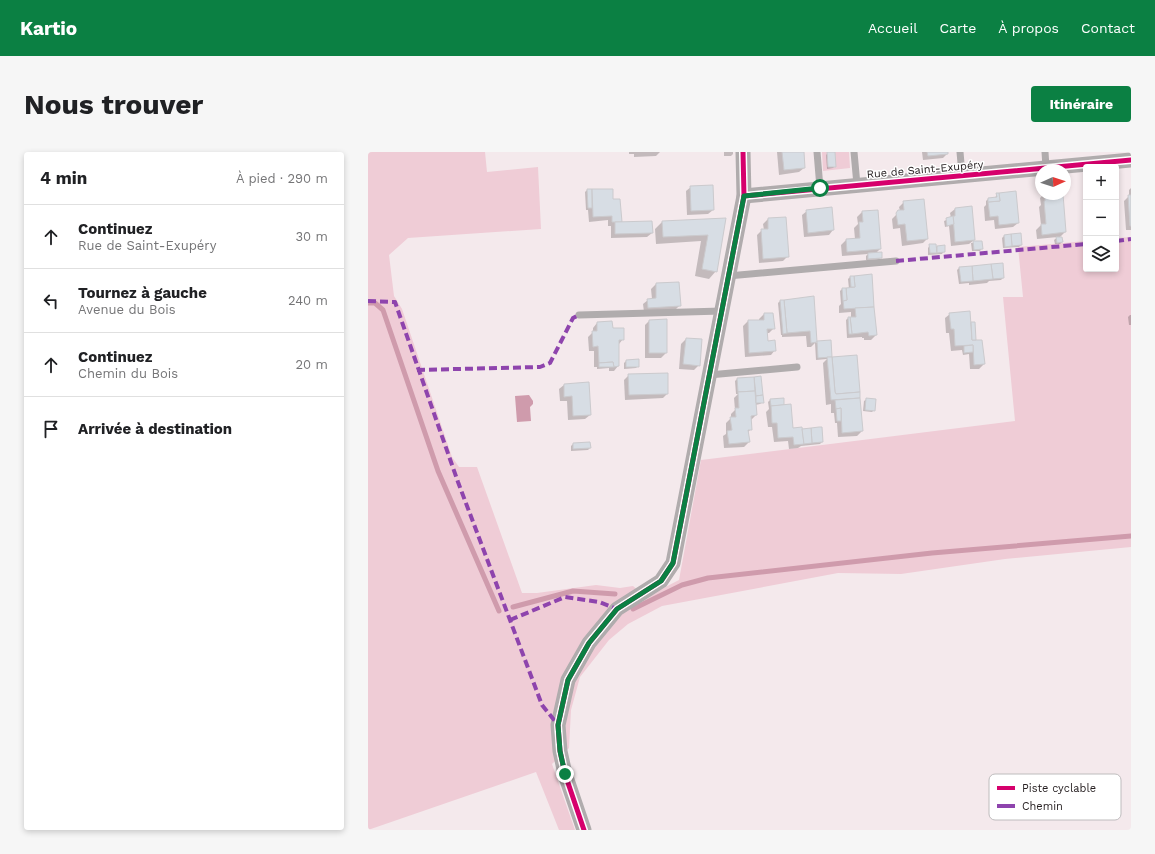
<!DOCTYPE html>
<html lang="fr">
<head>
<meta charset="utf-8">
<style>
	:root { --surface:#fff; --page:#f6f6f6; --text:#202124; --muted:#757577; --line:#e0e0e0; --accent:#0b8043 }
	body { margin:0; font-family:"Work Sans",sans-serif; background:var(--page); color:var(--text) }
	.controls { position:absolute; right:12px; top:12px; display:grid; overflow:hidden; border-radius:4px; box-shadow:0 2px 6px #0003 }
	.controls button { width:36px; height:36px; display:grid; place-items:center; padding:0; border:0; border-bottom:1px solid var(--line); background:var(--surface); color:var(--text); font:20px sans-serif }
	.compass { position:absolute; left:667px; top:12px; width:36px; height:36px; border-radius:50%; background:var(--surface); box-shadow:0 2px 6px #0003; rotate:87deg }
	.stop { position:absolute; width:12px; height:12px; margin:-9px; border:3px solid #0b8043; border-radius:50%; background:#fff }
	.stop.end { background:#0b8043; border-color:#fff; box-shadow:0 1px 4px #0008 }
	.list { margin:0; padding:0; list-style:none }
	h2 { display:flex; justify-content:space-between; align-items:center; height:52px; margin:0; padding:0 16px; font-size:17px }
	h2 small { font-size:13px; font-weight:400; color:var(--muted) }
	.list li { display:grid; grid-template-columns:26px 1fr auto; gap:12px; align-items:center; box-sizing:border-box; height:64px; padding:0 16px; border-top:1px solid var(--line) }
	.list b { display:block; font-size:15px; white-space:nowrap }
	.list p { margin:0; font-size:13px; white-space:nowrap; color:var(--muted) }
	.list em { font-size:13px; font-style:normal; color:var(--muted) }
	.icon { flex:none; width:22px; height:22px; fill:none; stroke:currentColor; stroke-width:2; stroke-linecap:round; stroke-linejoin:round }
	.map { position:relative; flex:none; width:763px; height:678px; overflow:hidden; border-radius:4px }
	header { display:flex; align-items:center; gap:24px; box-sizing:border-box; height:56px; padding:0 20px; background:var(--accent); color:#fff }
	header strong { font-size:19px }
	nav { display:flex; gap:22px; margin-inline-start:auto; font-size:14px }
	.intro { display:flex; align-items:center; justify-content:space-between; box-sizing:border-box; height:96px; padding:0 24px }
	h1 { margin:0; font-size:28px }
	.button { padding:10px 18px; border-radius:4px; background:var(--accent); color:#fff; font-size:14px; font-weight:700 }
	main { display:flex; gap:24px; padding:0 24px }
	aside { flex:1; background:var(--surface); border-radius:4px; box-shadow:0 2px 6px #0003 }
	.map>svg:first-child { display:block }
	.green { fill:#efccd6 }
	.water { fill:#cf9bac }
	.shadow { fill:#0003 }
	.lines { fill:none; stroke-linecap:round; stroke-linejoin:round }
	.stream { stroke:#cf9bac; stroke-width:5 }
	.building { fill:#d7dde4; stroke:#cbcacd }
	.lane { stroke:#b0acad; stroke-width:7 }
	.street { stroke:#b0acad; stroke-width:15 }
	.quiet { stroke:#8e44ad; stroke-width:4; stroke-dasharray:8 4; stroke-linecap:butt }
	.cycleway-casing { stroke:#fff; stroke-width:8 }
	.cycleway { stroke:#d6006c; stroke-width:5 }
	.route { stroke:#0b8043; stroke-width:5 }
	.labels { text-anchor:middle; stroke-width:3; stroke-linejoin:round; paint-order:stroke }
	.street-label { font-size:11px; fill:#272022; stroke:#fff }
	.key { fill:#fff; stroke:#bebcbd; stroke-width:1 }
	.key-label { font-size:11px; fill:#272022 }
</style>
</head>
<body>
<header>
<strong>Kartio</strong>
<nav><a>Accueil</a><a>Carte</a><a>À propos</a><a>Contact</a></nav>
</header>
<div class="intro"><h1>Nous trouver</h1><a class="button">Itinéraire</a></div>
<main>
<aside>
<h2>4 min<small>À pied · 290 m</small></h2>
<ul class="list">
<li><svg class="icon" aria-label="ahead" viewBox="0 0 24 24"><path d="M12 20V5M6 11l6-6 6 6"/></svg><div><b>Continuez</b><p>Rue de Saint-Exupéry</p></div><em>30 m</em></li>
<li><svg class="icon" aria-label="left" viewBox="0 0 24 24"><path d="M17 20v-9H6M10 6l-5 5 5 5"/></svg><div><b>Tournez à gauche</b><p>Avenue du Bois</p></div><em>240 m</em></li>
<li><svg class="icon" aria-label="ahead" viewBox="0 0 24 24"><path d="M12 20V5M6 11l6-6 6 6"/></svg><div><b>Continuez</b><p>Chemin du Bois</p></div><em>20 m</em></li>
<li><svg class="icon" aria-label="arrive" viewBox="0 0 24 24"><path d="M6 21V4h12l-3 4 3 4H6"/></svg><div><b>Arrivée à destination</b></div></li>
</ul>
</aside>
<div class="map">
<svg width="763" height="678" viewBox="0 0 763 678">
	<rect width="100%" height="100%" fill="#f4e9ec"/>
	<g class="green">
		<path d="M0,0H117L119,20L170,15L173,77L40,86L21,103L26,144L34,157L84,305L91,315H109L154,441H169L228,433L252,436L265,434L278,445L311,428L333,308L647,269L635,145H655L650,95L718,89V117H748V86L763,85V395L637,407L533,422L470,421L294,454L260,472L241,488L212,525L203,558L201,596L184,612L207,678H191L168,620L0,678Z"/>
		<path d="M454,0H481L482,16L455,19Z"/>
	</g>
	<path class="water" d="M161,243L165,249V252L162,255L163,269L149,270L147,244Z"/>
	<g class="shadow">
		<path d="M261,0H292L288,4L266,5V2H261Z"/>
		<path d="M356,0H365V2L363,4H356Z"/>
		<path d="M409,0H435L436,16L431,20L411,23Z"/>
		<path d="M554,0H579V2L575,6L555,8Z"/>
		<path d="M460,1L467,14L465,16L459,17L458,3Z"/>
		<path d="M323,35L345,58L340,62L319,63L318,39Z"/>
		<path d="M718,36V60L716,38Z"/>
		<path d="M763,36V78H758L756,49L761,44V38Z"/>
		<path d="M219,38H244V48L253,71L284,81L279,85L243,86V74H240V68L221,70L220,58H218L217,40Z"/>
		<path d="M629,42L650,71L645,75L627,77L626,68L617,69L616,55L618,53V49L620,47L627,46Z"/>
		<path d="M676,42H694L697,80L691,86L694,90L692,92H687L686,88L690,85L669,87L668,78L673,73L671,55L673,53L672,46Z"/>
		<path d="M536,50L559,87L555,91L534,94L532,76L525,77L524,67L532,59L531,55Z"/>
		<path d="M587,57L606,88L601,92L583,94L581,74L577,75L576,69L583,66L582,61Z"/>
		<path d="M439,59L465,78L461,83L436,85L434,63Z"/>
		<path d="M494,60L512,97L507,102L513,105L511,107L498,108V104L500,102L474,104L473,93L478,88L487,87L486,76L490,72L489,65Z"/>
		<path d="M417,66L419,105L415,109L391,111L389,83L394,78H396L395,72L400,67Z"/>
		<path d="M357,67L348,119L341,127L327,124L333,89L288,92L287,77L294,70Z"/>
		<path d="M636,84L653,93L651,95L635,96L634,86Z"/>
		<path d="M614,90V96L612,99H604L603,91Z"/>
		<path d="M562,93L568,95L576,94V99L574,102L560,103V96Z"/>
		<path d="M591,116L635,126L633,128L621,129L619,131L601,133V131L591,132L589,118Z"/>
		<path d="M503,123L508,183L503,188H496V186H494V185L479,186L478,168L480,166H483V160L471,161V154L473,152L472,139L474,137H481L480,127L482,125Z"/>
		<path d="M288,132L312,153L307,158L276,160L275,152L280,148L284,147L283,137Z"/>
		<path d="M445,145L448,191L449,190L463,206L488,204L494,279L489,284L470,285L469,271H467L466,261H463V252L458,253L455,211L459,207L448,208L447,191L443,195H439L438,184L414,185V183H413L410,151L412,149Z"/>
		<path d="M396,162L406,176L401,181H399V190L407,198L403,203L377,205L375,174L380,169H391V167Z"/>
		<path d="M582,162L602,171H606L607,189L616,212L611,217H602L601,202L595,203L594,198L583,199L581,181H578L577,166Z"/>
		<path d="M762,163H763V173H761L760,165Z"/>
		<path d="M281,169L298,201L293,206H277V173Z"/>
		<path d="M229,171L244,178L255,187L251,192L250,214L246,219H241V216L229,217V215H226V199H221L220,185L225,180V176Z"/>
		<path d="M318,187L331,213L326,218L311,217L313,192Z"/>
		<path d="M258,209L270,214L268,216L256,217V211Z"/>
		<path d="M261,223L299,242L295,246L257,248L256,228Z"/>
		<path d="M392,225L395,250L392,252L387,253L388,263L383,268V277L379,281L381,290L376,295L356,296L355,284L358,282V271L363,266V262L367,258L366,246L370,242H368L367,229L369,227Z"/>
		<path d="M196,233L222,263L217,267L200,268L199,249H192L191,237Z"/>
		<path d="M499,247L506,258L504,260L495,259L496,249Z"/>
		<path d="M402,248L415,254L425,277L434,278L454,290L452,292L433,294L430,296L421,297L420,289L406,290L404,275H400L398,260L401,257L400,250Z"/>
		<path d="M205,292L222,296L220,298L203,299V294Z"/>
	</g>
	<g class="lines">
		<g class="stream">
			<path d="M0,151H7L15,158L70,319L131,459"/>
			<path d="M145,455L205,439L247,442"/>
			<path d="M265,457L314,433L340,426L564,401L763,384"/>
		</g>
	</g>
	<g class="building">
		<path d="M414,0H436L437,16L416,18Z"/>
		<path d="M459,0H467L468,15H460Z"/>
		<path d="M559,0H580V2L560,4Z"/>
		<path d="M345,33L346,58L323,59L322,34Z"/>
		<path d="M219,37H224V56H220Z"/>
		<path d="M224,37H245V47H252L254,70H244V64L225,65Z"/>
		<path d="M648,39L651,71L631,73L630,64L622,65L620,50L632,49L631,41Z"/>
		<path d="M628,41H631L632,49L620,50V46L629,45Z"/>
		<path d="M677,42H695L698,80L674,83L673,72H678L676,49H677Z"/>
		<path d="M760,43H763V74H762Z"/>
		<path d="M556,47L560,87L539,89L537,72L530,73L528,61L530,58H536L535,49Z"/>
		<path d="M604,54L607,88L587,90L585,64H587V56Z"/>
		<path d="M464,55L466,78L440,81L438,58Z"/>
		<path d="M510,58L513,97L479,100L478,87L492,86L491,70H495L494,59Z"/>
		<path d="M585,64L586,72L579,74L578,66Z"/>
		<path d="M418,65L421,105L395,107L393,77H400V66Z"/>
		<path d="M358,66L349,120L334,117L340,83L295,85L294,69Z"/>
		<path d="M284,69L285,81L247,82V70Z"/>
		<path d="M653,81L654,93L644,94L643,82Z"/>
		<path d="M643,82L644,94L637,95L636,83Z"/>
		<path d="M688,85H694L695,90L689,91Z"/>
		<path d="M605,89H614L615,97L606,98Z"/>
		<path d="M561,92H568L569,101H562Z"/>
		<path d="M577,93V100L569,101V94Z"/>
		<path d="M514,100V106L500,107V101Z"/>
		<path d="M635,111L636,126L625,127L623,112Z"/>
		<path d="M623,112L625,127L605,129L604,114Z"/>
		<path d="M604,114L605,129L593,130L591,115Z"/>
		<path d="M504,122L506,155L476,157L475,149L479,148L478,136L487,135L486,124Z"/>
		<path d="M482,124H486L487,135H483Z"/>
		<path d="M311,130L313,154L280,156L279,147L288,146V131Z"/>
		<path d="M474,136H478L479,148L475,149Z"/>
		<path d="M446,144L449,190L443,191L442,179L419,181L416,148Z"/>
		<path d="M412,148H416L419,181L415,182Z"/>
		<path d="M506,155L509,183L501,184L500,180L484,182L482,165H488L487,156Z"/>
		<path d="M602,159L604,188H614L617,212L606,213L605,193L587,194L586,177H583L581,161Z"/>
		<path d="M396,161H405L407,177H399L400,189L407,188L408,199L381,201L380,168H396Z"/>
		<path d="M480,165H482L484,182H481Z"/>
		<path d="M299,167V201H281V168Z"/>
		<path d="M244,169L245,176H256V188H251V214L246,215L245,210L231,211L230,194L225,195L224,179H229V170Z"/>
		<path d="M603,170H607L608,188H604Z"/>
		<path d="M318,186L334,187L332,214L315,212Z"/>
		<path d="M463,188L464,205L450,206L449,189Z"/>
		<path d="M605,193V200L596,201V194Z"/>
		<path d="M489,203L492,240L468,242L467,240L464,205Z"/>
		<path d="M459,205H464L467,240L468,242L492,240V246L463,248Z"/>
		<path d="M271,207V215H258V208Z"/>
		<path d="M245,210L246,215H231V211Z"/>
		<path d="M300,221V242L261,243L260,222Z"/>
		<path d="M393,224L395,243L388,244L386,225Z"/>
		<path d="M386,225L387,239L370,240L369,226Z"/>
		<path d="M221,230L223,263L205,264L204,244L196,245V232Z"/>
		<path d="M387,239L389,263L383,264L384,278H380L382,290L361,292L359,279L364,278L362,265H368L367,256H371L370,240Z"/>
		<path d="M395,243L396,251H388V244Z"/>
		<path d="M416,246V253L403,254L402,247Z"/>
		<path d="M492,246L495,279L474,281L473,256L468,257L467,248Z"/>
		<path d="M498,246L508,247L507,259L497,258Z"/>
		<path d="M423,252L425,276L434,275L436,292L426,293L425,285L410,286L409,271H404L403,254Z"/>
		<path d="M473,256V269H469L468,257Z"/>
		<path d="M451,275H454L455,290L444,291L443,276Z"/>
		<path d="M443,276L444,291L436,292L434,277Z"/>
		<path d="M222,290L223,296L205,297V291Z"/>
	</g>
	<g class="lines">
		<g class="lane">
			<path d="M449,0L452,36"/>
			<path d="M486,0L489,33"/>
			<path d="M592,0L594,23"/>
			<path d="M677,0L678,15"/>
			<path d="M360,124L528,109"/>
			<path d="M211,163L354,159"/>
			<path d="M341,223L429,215"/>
		</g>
		<g class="street">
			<path d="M376,44L763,8"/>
			<path d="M216,678L197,622L192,599L190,573L200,528L221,491L249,457L293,429L305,411L376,44L375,0"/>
		</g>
		<g class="quiet">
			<path d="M748,89L763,87"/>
			<path d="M528,109L718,92"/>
			<path d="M0,149L27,150L90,330L174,553L190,573"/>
			<path d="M49,218L172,215L182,211L205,166L211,163"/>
			<path d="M142,468L197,445L231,450L249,457"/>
		</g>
		<defs>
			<g id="cycleway">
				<path d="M376,44L763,8"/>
				<path d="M216,678L197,622L192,599L190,573L200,528L221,491L249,457L293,429L305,411L376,44L375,0"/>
			</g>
		</defs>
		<use href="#cycleway" class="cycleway-casing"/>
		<use href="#cycleway" class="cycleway"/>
	</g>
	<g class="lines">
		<path class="route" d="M197,622L192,599L190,573L200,528L221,491L249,457L293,429L305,411L376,44L452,36"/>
	</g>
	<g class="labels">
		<g class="street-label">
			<text transform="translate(557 17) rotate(-5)" y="4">Rue de Saint-Exupéry</text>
		</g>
	</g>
	<rect x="621" y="622" width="132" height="46" rx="6" class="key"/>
	<rect x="629" y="634" width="18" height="4" fill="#d6006c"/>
	<rect x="629" y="652" width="18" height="4" fill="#8e44ad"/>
	<g class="key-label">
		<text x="654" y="640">Piste cyclable</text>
		<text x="654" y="658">Chemin</text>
	</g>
</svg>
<div class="controls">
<button>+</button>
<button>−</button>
<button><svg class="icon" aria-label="layers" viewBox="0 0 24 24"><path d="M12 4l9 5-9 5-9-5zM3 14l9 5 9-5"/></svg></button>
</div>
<svg class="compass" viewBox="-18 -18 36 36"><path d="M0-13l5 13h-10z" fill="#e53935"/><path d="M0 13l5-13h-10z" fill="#757577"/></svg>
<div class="stop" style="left:452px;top:36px"></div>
<div class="stop end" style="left:197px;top:622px"></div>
</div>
</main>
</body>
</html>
